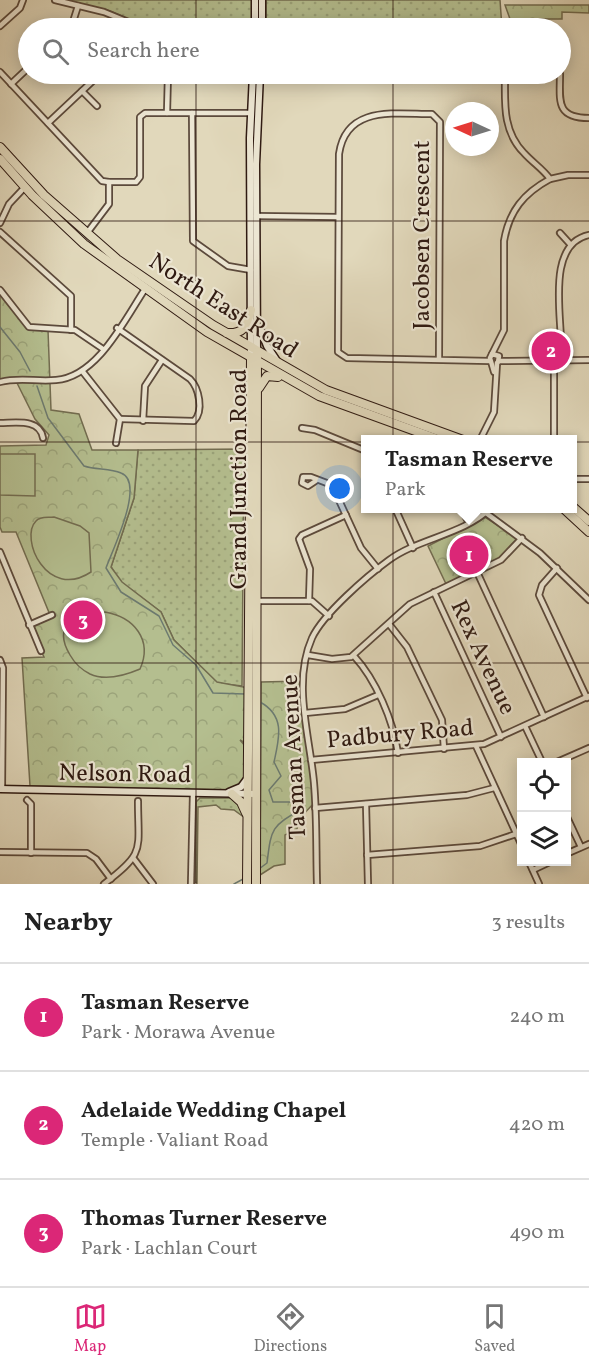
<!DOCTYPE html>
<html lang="en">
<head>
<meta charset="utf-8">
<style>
	:root { --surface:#fff; --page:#f6f6f6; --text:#222; --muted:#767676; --line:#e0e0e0; --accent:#db2777 }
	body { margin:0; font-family:Vollkorn,serif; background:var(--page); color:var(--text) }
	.controls { position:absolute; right:18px; bottom:18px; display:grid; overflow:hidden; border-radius:0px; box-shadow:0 3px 15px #0003 }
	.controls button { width:54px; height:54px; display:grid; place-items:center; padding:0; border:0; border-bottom:2px solid var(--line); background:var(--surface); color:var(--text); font:30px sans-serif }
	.compass { position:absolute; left:445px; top:102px; width:54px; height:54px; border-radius:50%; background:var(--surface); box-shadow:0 3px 15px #0003; rotate:274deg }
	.you { position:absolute; left:340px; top:489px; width:21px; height:21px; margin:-15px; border:4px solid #fff; border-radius:50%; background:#1a73e8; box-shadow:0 0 0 9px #1a73e833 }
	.badge { display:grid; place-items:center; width:39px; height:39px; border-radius:50%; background:var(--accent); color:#fff; font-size:20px; font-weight:700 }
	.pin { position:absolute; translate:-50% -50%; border:3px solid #fff; box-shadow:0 2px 6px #0006 }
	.popup { position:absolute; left:361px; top:435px; width:216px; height:78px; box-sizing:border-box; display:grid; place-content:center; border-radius:0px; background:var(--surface); filter:drop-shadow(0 2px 4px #0005); font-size:20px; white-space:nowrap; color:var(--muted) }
	.popup b { font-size:22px; color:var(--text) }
	.popup::after { content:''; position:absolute; left:50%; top:100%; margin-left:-12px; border:12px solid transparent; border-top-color:var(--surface) }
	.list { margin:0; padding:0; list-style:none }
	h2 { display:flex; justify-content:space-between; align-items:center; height:78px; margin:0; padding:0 24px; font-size:26px }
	h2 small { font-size:20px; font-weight:400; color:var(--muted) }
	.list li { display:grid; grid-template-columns:39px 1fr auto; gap:18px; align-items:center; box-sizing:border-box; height:108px; padding:0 24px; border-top:2px solid var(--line) }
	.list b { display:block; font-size:22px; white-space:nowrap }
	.list p { margin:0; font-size:20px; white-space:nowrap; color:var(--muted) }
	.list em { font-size:20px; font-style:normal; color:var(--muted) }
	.icon { flex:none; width:33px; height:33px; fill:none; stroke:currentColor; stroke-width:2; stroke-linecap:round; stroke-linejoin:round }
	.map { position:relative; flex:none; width:589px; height:884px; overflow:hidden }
	.search { position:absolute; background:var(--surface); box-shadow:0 3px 15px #0003; left:18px; right:18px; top:18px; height:66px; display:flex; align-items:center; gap:15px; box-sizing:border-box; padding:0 21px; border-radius:33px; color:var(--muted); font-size:22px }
	.sheet { height:402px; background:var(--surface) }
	nav { display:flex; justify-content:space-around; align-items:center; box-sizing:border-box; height:84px; border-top:2px solid var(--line); background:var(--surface); font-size:16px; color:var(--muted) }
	nav a { display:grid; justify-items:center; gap:3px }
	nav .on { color:var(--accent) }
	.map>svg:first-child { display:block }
	.grass { fill:url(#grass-dots); stroke:#726c50; stroke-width:1.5 }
	.park { fill:url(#park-crowns); stroke:#726c50; stroke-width:1.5 }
	.pitch { fill:#b4be8f; stroke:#726c50; stroke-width:1.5 }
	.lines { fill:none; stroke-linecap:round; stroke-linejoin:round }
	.stream { stroke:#6c7a70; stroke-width:1.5 }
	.minor-casing { stroke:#5c4a3c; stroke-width:8 }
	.secondary-casing { stroke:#2f1a12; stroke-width:9 }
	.trunk-casing { stroke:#2f1a12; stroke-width:10 }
	.minor { stroke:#ece6d3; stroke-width:4.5 }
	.secondary { stroke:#ece6d3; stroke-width:6 }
	.trunk { stroke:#e1d8bb; stroke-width:8 }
	.grid { fill:none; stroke:#2f1a12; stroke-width:1.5; stroke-opacity:0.55 }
	.labels { text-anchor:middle; stroke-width:4.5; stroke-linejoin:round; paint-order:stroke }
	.street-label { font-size:24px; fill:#2f1a12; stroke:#ece6d3 }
</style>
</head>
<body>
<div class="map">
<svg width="589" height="884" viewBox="0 0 589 884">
	<defs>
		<pattern id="grass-dots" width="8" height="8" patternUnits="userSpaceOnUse" patternTransform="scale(1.5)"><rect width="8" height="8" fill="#b4be8f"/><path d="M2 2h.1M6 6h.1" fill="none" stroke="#9ba37a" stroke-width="1.8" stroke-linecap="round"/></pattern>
		<pattern id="park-crowns" width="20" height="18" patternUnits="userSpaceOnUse" patternTransform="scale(1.5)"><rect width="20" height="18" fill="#b4be8f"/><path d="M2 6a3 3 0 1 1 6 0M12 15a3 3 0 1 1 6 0" fill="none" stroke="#9ba37a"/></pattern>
	</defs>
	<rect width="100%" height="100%" fill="#e1d8bb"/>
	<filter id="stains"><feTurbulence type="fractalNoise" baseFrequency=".00333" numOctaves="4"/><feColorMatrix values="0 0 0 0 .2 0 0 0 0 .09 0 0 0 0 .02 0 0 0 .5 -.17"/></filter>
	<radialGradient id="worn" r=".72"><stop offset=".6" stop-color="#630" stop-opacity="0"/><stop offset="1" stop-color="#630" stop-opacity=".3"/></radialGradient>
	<g class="grass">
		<path d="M66,0H252V28H149L110,11Z"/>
		<path d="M266,0H500L502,28H488V21L387,19L294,23L289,28H266Z"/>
		<path d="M244,449L242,686L217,683L174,640L161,612L121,582L111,567L134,498L138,450Z"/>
		<path d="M200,798H236L245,818L234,810L221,809L216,805L198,807L197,883L195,882L196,802Z"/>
	</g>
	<g class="park">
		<path d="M505,5H589V13L562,12V19H510Z"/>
		<path d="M0,290L26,325L48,330L51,410L79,414L92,450H138L134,498L111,567L122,582L161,612L174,640L217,682L249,688V745L240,740L246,747L245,779L235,788L223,790L30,786L22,658L44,657L29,625L50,615L16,532H2L0,527V446L46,445L49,435L35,419L15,379L0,382Z"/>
		<path d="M485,517L517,538C506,566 471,575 447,586L428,546Z"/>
		<path d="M304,681L305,713L315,802L298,820L297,829L285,835V864L274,866L260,875L261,682Z"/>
	</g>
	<g class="pitch">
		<path d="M0,454H35V496L0,495Z"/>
		<path d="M54,517L80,526L89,533L91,572C47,601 19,538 36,521C40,516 48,518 54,517Z"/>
		<path d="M105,612C134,617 153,640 140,669C126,675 105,681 90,674C82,670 74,662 70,655C51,623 77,614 105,612Z"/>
	</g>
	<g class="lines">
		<g class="stream">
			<path d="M0,327L20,352L30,371"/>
			<path d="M37,386L48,418L84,466C96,470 110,468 121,473C146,482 112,551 106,568L121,592L159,616L173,645L196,665L213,693L245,694"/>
			<path d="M259,869L267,863C271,832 270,825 301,810L299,802H273L269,790L281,776L274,762C279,739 286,716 260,702"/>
			<path d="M234,884L245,878"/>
		</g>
		<defs>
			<g id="minor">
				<path d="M55,0L104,12L143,28"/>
				<path d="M0,26L20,8L23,0"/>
				<path d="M71,28L78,6"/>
				<path d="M0,72L102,181L109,182"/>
				<path d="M505,74C505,102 502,131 524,153C533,163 543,169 550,179L568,175H589"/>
				<path d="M560,74C560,100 555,118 589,118"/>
				<path d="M11,84L28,68"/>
				<path d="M82,91L97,106"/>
				<path d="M167,113L168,74"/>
				<path d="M192,113L193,241L228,266L251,270"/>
				<path d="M48,123L100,74"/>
				<path d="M256,216L338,217"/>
				<path d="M0,223L9,204L25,187"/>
				<path d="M0,232L71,296V330"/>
				<path d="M87,233L109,204V182H136L140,177V117L145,113H251"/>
				<path d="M560,233L570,244"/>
				<path d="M0,290L29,327L75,330L103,349"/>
				<path d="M117,328L190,379C199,388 204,411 194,421L120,419"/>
				<path d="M561,344C561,311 547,244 589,235"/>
				<path d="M492,354L504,330V241C509,211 524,193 550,179"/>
				<path d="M439,358L440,122L432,114C395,114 346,105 339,154L338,352L347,358L490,361"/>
				<path d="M499,361L589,360"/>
				<path d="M83,372L120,419L116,443"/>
				<path d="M494,372L490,358L492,354L499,356L498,362"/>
				<path d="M0,382C19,377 37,382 56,380C97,377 124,321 145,289"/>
				<path d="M143,421L145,386L162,360"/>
				<path d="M0,423C15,423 40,418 43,438"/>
				<path d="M302,428L315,430L366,451"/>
				<path d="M480,440L494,412L497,363"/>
				<path d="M554,440V359"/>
				<path d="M572,479H589"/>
				<path d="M317,480L308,486L302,483L303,477H311L332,485L361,548L378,569"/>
				<path d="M395,508L413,548"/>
				<path d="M461,508L469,523"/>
				<path d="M486,513L540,553L589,600"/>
				<path d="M0,552L41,651"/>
				<path d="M557,568L542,585L539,595L587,698"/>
				<path d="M477,572L544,717"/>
				<path d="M434,592L501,737"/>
				<path d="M257,601H312L329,616"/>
				<path d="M309,601L310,569L299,539L302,535L346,515"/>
				<path d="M389,624L407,647L442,720L444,749"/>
				<path d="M29,625L52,615"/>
				<path d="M308,655L332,659L351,657L410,604L501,560L522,538"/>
				<path d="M354,656C376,680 393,720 398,753"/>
				<path d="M0,660L3,668L2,789"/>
				<path d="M305,713L345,709L378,695"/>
				<path d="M525,726L542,762"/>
				<path d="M476,746L522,846"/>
				<path d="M311,760L484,744L589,696"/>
				<path d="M557,762L589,748"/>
				<path d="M27,800L31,804V853"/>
				<path d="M366,804L368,884"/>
				<path d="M315,808L467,795L494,788"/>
				<path d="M566,815L581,847"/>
				<path d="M0,852L87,853L96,859L111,879"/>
				<path d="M566,854L589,844"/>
				<path d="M367,855L480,846L516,834"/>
				<path d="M134,859L153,884"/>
				<path d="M529,862L539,884"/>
				<path d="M533,870L550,862"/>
				<path d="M104,884C146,852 138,851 138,801"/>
				<path d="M191,884L193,793"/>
				<path d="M317,884C316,851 317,817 314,783C310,737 292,683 312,638C323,614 367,576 389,560C419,538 463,535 491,508"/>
			</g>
			<g id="secondary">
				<path d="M255,28V0"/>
				<path d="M262,28V0"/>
				<path d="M260,328L267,346L277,361"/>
				<path d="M257,352L256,164L260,74"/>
				<path d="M251,357L250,138L253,74"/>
				<path d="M0,789L256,794"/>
				<path d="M229,792L241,787L247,779"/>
			</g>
			<g id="trunk">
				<path d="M0,147L44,195L117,259L213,325L326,390L463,440"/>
				<path d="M0,159L32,195L84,244L207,332L319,396L440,440"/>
				<path d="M227,333C245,334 246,326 251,310"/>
				<path d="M259,388L267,376L278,377"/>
				<path d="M572,506L589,521"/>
				<path d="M563,508L589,532"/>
				<path d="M232,794L241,802L246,813"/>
				<path d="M247,884L251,357"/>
				<path d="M256,884L257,352"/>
			</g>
		</defs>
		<use href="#minor" class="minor-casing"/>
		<use href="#secondary" class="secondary-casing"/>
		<use href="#trunk" class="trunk-casing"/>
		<use href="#minor" class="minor"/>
		<use href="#secondary" class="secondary"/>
		<use href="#trunk" class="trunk"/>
	</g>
	<path class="grid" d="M196,0V28M393,0V28M196,74V884M393,74V884M0,221H589M0,442H589M0,663H589"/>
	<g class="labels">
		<g class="street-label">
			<text transform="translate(421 235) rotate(-90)" y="8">Jacobsen Crescent</text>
			<text transform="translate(224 305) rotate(33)" y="8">North East Road</text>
			<text transform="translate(238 479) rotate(-90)" y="8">Grand Junction Road</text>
			<text transform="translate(484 657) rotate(65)" y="8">Rex Avenue</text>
			<text transform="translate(400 733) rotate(-5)" y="8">Padbury Road</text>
			<text transform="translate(293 757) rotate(-93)" y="8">Tasman Avenue</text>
			<text transform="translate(125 773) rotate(1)" y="8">Nelson Road</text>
		</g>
	</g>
	<rect width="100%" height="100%" filter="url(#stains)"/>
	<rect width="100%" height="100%" fill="url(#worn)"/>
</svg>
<div class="controls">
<button><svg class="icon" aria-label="locate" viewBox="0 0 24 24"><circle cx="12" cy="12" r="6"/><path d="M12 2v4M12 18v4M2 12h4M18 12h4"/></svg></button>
<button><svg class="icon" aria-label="layers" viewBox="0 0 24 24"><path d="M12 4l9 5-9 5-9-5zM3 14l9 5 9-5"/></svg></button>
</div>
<svg class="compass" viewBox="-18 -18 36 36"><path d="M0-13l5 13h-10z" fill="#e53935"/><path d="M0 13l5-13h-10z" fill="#767676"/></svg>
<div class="you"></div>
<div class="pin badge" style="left:469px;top:555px">1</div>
<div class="popup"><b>Tasman Reserve</b>Park</div>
<div class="pin badge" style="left:551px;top:351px">2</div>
<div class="pin badge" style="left:83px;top:620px">3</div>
<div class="search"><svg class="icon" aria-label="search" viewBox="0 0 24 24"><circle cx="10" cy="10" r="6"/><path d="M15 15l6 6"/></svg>Search here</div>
</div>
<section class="sheet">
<h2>Nearby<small>3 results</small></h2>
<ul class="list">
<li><span class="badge">1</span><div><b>Tasman Reserve</b><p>Park · Morawa Avenue</p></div><em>240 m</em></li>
<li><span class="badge">2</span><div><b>Adelaide Wedding Chapel</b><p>Temple · Valiant Road</p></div><em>420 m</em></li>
<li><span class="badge">3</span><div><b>Thomas Turner Reserve</b><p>Park · Lachlan Court</p></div><em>490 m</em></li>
</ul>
</section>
<nav>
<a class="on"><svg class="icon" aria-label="map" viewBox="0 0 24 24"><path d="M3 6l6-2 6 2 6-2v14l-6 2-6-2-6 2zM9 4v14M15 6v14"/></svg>Map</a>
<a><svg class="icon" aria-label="directions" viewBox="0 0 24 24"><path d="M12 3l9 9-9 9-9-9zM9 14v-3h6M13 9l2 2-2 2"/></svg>Directions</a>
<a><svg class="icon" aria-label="saved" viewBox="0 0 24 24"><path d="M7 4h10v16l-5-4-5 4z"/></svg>Saved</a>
</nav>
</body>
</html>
